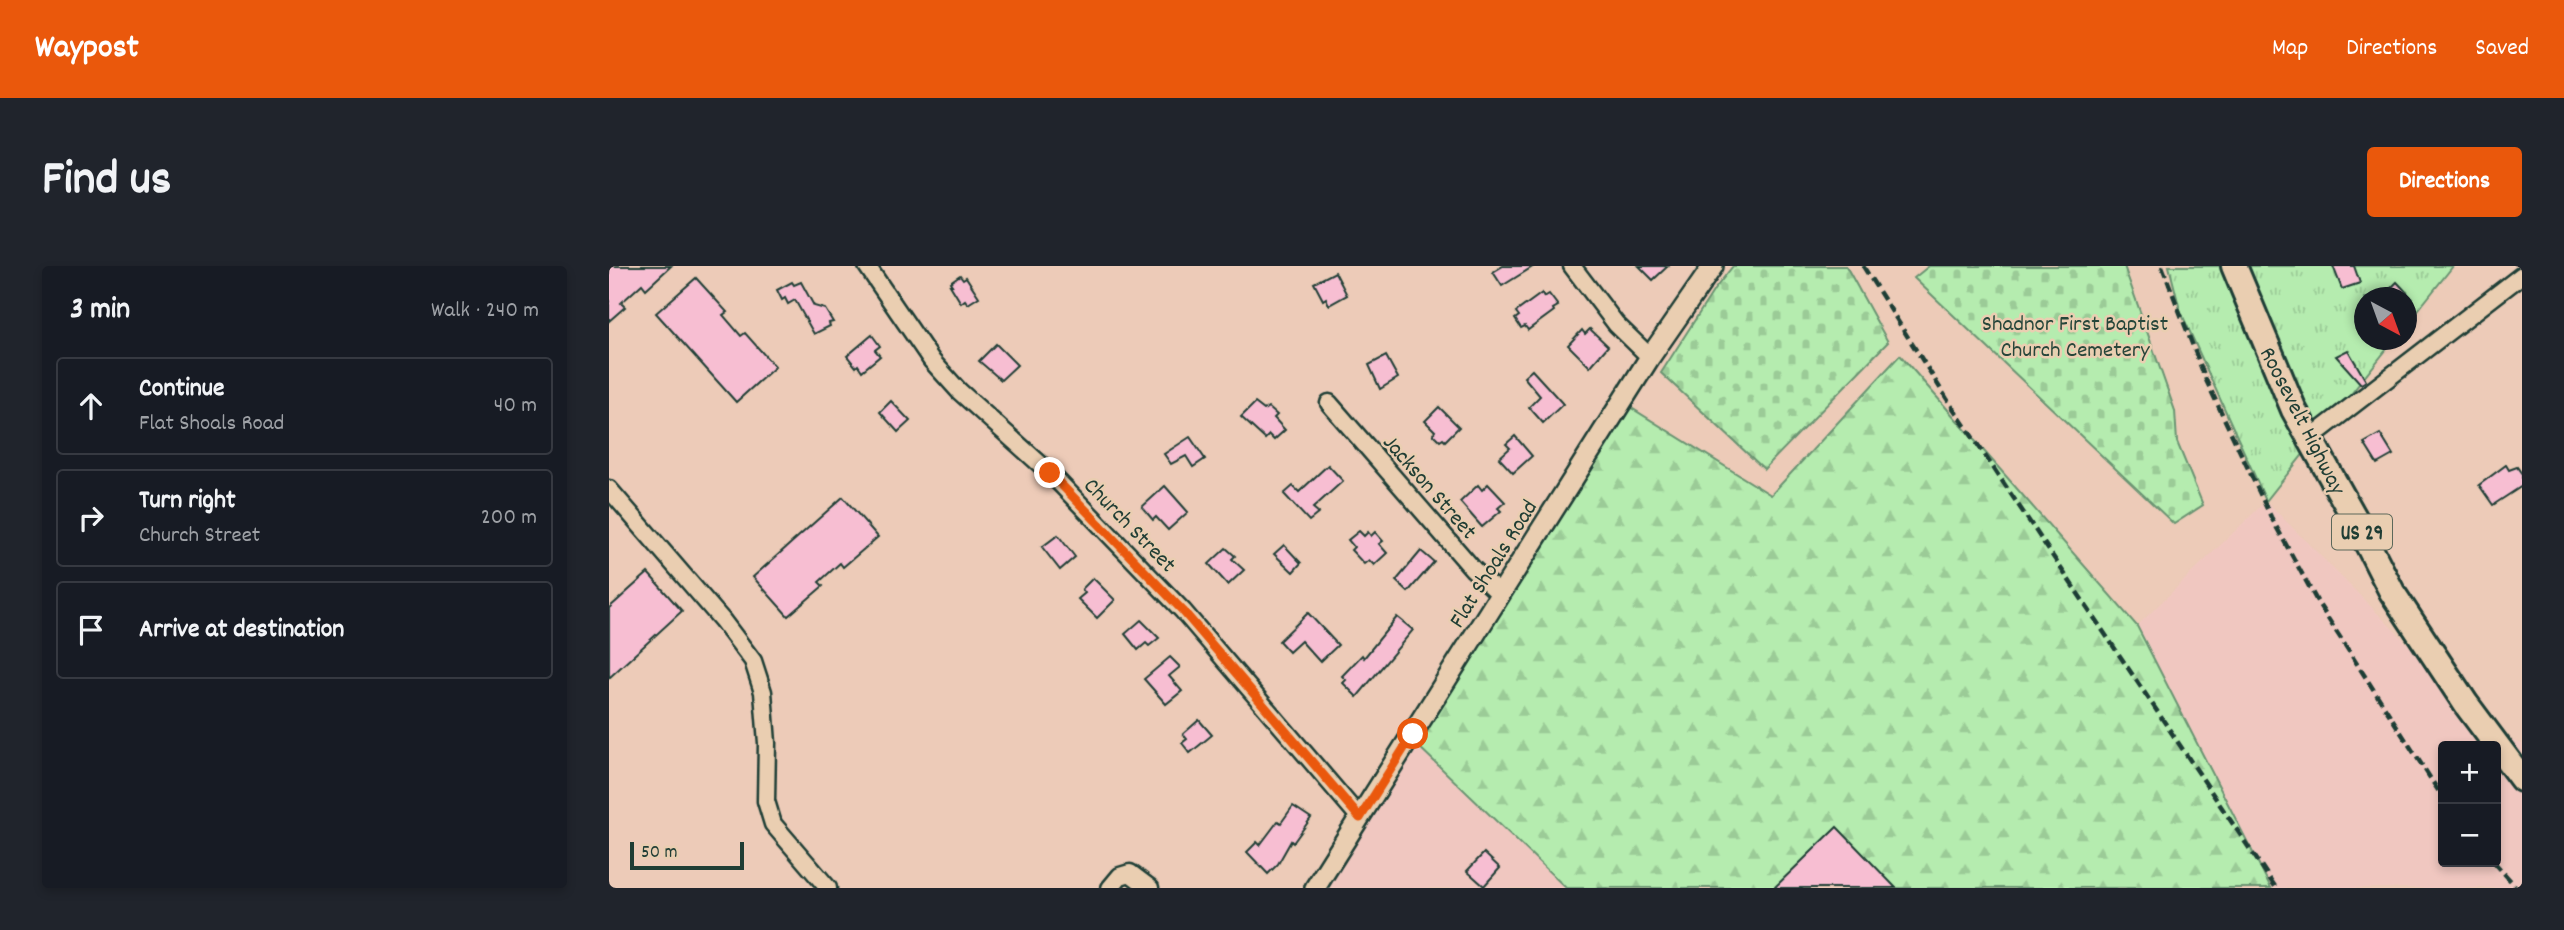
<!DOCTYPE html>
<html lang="en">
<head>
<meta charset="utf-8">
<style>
	:root { --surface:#171b24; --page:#20242c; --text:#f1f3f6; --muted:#9ea1a6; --line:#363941; --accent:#ea580c }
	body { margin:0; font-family:Dekko,sans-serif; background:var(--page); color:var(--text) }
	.controls { position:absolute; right:21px; bottom:21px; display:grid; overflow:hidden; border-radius:7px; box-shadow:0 4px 10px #0003 }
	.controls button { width:63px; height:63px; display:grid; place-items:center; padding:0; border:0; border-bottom:2px solid var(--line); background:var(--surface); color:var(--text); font:35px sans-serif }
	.compass { position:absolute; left:1745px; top:21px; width:63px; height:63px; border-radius:50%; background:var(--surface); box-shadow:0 4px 10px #0003; rotate:139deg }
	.scale { position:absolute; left:21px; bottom:18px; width:114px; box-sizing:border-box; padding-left:7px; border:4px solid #1f3d34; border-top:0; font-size:19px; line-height:24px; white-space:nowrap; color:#1f3d34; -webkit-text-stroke:5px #eaceb1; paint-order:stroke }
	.stop { position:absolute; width:21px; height:21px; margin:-16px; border:5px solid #ea580c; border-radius:50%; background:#fff }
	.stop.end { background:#ea580c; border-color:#fff; box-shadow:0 2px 7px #0008 }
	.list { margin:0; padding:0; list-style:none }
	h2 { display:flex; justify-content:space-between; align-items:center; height:91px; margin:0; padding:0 28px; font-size:30px }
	h2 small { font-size:23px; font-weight:400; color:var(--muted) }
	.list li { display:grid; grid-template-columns:46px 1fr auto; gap:21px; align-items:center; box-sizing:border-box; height:98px; margin:0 14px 14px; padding:0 14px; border:2px solid var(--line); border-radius:7px }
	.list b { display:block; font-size:26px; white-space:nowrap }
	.list p { margin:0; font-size:23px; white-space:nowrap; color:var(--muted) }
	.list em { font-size:23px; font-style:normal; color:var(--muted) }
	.icon { flex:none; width:38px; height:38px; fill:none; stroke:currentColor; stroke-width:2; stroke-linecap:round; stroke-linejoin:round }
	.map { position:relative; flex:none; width:1913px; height:622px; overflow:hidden; border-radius:7px }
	header { display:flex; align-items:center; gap:42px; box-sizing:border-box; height:98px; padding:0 35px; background:var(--accent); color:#fff }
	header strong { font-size:33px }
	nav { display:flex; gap:38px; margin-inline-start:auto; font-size:24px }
	.intro { display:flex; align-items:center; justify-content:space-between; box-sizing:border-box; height:168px; padding:0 42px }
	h1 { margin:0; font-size:49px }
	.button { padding:18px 32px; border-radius:7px; background:var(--accent); color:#fff; font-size:24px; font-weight:700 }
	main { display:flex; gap:42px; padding:0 42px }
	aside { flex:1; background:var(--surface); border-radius:7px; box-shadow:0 4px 10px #0003 }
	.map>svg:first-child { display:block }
	.built { fill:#f0c7c0; fill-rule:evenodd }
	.forest { fill:url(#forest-firs); stroke:#6a9472; stroke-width:2 }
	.cemetery { fill:url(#cemetery-stones); stroke:#6a9472; stroke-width:2 }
	.park { fill:url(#park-tufts); stroke:#6a9472; stroke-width:2 }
	.building { fill:#f7bed2; stroke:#1f3d34; stroke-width:2 }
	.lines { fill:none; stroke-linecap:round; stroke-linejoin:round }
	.minor-casing { stroke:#1f3d34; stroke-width:21 }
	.tertiary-casing { stroke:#1f3d34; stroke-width:24 }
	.primary-casing { stroke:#1f3d34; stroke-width:30 }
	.minor { stroke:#eaceb1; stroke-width:16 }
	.tertiary { stroke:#eaceb1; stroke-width:19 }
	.primary { stroke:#eaceb1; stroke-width:24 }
	.rail { stroke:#1f3d34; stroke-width:4.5; stroke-dasharray:10 5; stroke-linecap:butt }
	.route { stroke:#ea580c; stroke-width:9 }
	.labels { text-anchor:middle; stroke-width:5; stroke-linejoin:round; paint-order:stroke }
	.shield { fill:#eaceb1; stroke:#5c685a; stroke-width:2 }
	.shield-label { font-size:21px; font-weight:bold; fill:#1f3d34 }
	.park-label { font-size:23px; fill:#26463a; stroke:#eaceb1 }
	.street-label { font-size:23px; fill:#1f3d34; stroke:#eaceb1 }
</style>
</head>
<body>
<header>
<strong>Waypost</strong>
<nav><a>Map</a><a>Directions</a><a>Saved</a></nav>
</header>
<div class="intro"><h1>Find us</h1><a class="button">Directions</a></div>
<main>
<aside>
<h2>3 min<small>Walk · 240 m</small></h2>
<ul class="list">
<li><svg class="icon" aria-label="ahead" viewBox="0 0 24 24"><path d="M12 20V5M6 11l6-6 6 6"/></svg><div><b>Continue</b><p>Flat Shoals Road</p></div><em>40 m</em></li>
<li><svg class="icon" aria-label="right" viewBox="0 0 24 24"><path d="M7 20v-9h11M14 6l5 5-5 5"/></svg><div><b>Turn right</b><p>Church Street</p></div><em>200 m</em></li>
<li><svg class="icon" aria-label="arrive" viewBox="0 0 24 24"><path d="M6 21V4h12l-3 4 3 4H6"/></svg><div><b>Arrive at destination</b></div></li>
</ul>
</aside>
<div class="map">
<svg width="1913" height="622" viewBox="0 0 1913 622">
	<defs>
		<pattern id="forest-firs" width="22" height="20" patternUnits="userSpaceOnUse" patternTransform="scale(1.75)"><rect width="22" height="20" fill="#b5ecaf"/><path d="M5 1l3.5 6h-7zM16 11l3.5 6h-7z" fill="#9bcb97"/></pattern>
		<pattern id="cemetery-stones" width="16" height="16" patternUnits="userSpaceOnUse" patternTransform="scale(1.75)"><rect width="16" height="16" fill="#b5ecaf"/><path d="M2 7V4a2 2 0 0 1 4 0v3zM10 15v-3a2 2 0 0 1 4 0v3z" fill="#9bcb97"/></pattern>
		<pattern id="park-tufts" width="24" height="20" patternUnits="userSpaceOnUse" patternTransform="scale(1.75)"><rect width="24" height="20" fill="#b5ecaf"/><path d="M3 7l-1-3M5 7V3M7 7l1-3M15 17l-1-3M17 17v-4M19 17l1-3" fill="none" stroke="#9bcb97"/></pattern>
	</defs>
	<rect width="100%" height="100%" fill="#edcbb8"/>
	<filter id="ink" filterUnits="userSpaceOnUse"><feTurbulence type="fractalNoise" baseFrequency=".0143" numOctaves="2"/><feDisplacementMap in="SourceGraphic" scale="14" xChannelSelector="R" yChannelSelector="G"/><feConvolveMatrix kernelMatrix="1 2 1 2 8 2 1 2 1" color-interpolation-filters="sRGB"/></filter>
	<g filter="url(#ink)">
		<g class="built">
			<path d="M1657,235L1889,469L1913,478V622H1662L1528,360ZM1834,480H1887V596H1834Z"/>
			<path d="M805,476L957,622H709Z"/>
		</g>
		<path class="forest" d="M1291,89L1528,360L1662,622H957L805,476L1011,135L1162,229Z"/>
		<g class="cemetery">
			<path d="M1124,0H1237L1279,76L1155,203L1052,107L1105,24Z"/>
			<path d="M1320,0H1515L1566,145L1568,176L1594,239L1565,258L1305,12Z"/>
		</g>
		<path class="park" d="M1560,0H1844L1798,58V32H1756V74H1785L1657,235L1571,44Z"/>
		<g class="building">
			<path d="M0,0H62L37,23L33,18L12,37L16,41L0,55Z"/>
			<path d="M894,0H925L893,20L884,6Z"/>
			<path d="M1030,0H1059L1044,14Z"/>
			<path d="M1724,0H1745L1751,17L1733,23Z"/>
			<path d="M726,6L738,29L720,39L717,32L714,34L705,17Z"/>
			<path d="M351,9L354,13L357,11L370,31L359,38L356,34L352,37L341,19H343L341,16Z"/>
			<path d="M87,12L118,46L114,49L132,70L136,67L166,101L127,136L47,47Z"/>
			<path d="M183,16L185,19L192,16L205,40L216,43L224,56L220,57L221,60L205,68L186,34L179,38L176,32L173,34L168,24Z"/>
			<path d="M1788,16L1803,32H1772Z"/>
			<path d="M933,27L935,31L940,28L949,40L944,43L945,45L919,64L916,60L912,62L906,53L910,50L907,46Z"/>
			<path d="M981,63L999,80L981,101L959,79L973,64L976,68Z"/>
			<path d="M263,69L271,80L266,84L271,90L253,105L249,99L247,101L238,90Z"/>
			<path d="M387,78L408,99L392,114L370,95Z"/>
			<path d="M1739,84L1757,115L1752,118L1727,90Z"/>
			<path d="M777,90L789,112L771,123L760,99Z"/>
			<path d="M923,104L954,138L934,157L920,141L931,130L915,111Z"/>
			<path d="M282,135L301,155L289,166L271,146Z"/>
			<path d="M646,137L655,144L659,141L668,149L665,152L676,164L665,174L660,169L656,173L632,151Z"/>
			<path d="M830,141L850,161L836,175L834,173L831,175L824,168L826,165L816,155Z"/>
			<path d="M1771,168L1784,189L1768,198L1755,177Z"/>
			<path d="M906,170L923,190L904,207L890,192L901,182L897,178Z"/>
			<path d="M581,171L596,193L584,201L577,190L562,198L555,188Z"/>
			<path d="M719,199L734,215L704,242L710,247L700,255L675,228L684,220L690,226Z"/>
			<path d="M1897,199L1900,204L1908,201L1913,208V220L1884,239L1870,219Z"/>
			<path d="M879,218L896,236L889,242L892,245L873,261L851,236L869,219L873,224Z"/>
			<path d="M556,220L579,246L559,264L547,251L544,254L533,241Z"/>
			<path d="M234,231L269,271L234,301L231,297L210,316L214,320L179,350L144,311Z"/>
			<path d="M750,265L755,270L759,266L762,270L766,266L774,275L770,278L778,287L765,299L760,294L755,298L742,284L745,281L739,274Z"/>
			<path d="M449,269L466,291L451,304L433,281Z"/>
			<path d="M675,279L692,297L684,306L665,288Z"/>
			<path d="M617,282L626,290L623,293L635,304L619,319L600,298Z"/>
			<path d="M812,285L825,296L799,326L787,315Z"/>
			<path d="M39,307L73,345L0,412V342Z"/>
			<path d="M484,312L506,334L488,352L469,333L476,327L473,323Z"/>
			<path d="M699,347L729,379L711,396L692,375L680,386L670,375Z"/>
			<path d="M788,351L804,364L748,431L734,417L737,414L733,410L753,389L755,392Z"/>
			<path d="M532,354L550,372L540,380L537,377L529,384L516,368Z"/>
			<path d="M561,391L571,401L560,410L573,425L557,438L535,413Z"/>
			<path d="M590,454L603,469L581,487L573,477L578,473L574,468Z"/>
			<path d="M684,540L702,552L684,577L682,575L669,598L659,608L638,586L648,576L651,579L669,555L672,557Z"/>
			<path d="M1228,561L1287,622H1165Z"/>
			<path d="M875,587L891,602L875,620L858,605Z"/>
		</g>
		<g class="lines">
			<defs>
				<g id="minor">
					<path d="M258,0L323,95L350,125L441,207L574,345L751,552"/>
					<path d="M963,0L1007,58L1041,91"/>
					<path d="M720,137L864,303L892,329"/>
					<path d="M1700,173L1913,9"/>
					<path d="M0,223L113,354L144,395L154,426L158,477L157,535L164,558L219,622"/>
					<path d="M501,622L511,610L521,607L541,622"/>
				</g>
				<path id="tertiary" d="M706,622L1041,91L1104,0"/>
				<path id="primary" d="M1625,0L1685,144L1746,253L1783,326L1857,438L1913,513"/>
			</defs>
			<use href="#minor" class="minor-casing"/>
			<use href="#tertiary" class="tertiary-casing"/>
			<use href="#primary" class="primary-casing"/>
			<use href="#minor" class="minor"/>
			<use href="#tertiary" class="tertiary"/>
			<use href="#primary" class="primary"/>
			<g class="rail">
				<path d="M1254,0L1338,133L1667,622"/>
				<path d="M1553,0L1597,114L1662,251L1709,337L1834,532"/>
				<path d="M1885,596L1908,622"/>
			</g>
		</g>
	</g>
	<g class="lines" filter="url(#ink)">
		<path class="route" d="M441,207L574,345L751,552L804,468"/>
	</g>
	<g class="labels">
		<rect class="shield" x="1723" y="248.5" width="60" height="35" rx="5"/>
		<g class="shield-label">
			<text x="1753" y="273">US 29</text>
		</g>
		<g class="park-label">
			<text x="1466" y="64">Shadnor First Baptist<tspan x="1466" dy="26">Church Cemetery</tspan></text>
		</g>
		<g class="street-label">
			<text transform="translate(1695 154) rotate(63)" y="8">Roosevelt Highway</text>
			<text transform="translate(822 220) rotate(49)" y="8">Jackson Street</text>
			<text transform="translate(522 258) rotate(46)" y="8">Church Street</text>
			<text transform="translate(883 297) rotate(-58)" y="8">Flat Shoals Road</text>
		</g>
	</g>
</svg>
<div class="controls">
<button>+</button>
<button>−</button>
</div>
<svg class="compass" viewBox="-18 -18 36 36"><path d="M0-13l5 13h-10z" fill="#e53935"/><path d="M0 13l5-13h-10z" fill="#9ea1a6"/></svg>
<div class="scale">50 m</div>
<div class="stop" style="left:804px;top:468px"></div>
<div class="stop end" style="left:441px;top:207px"></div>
</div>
</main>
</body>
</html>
